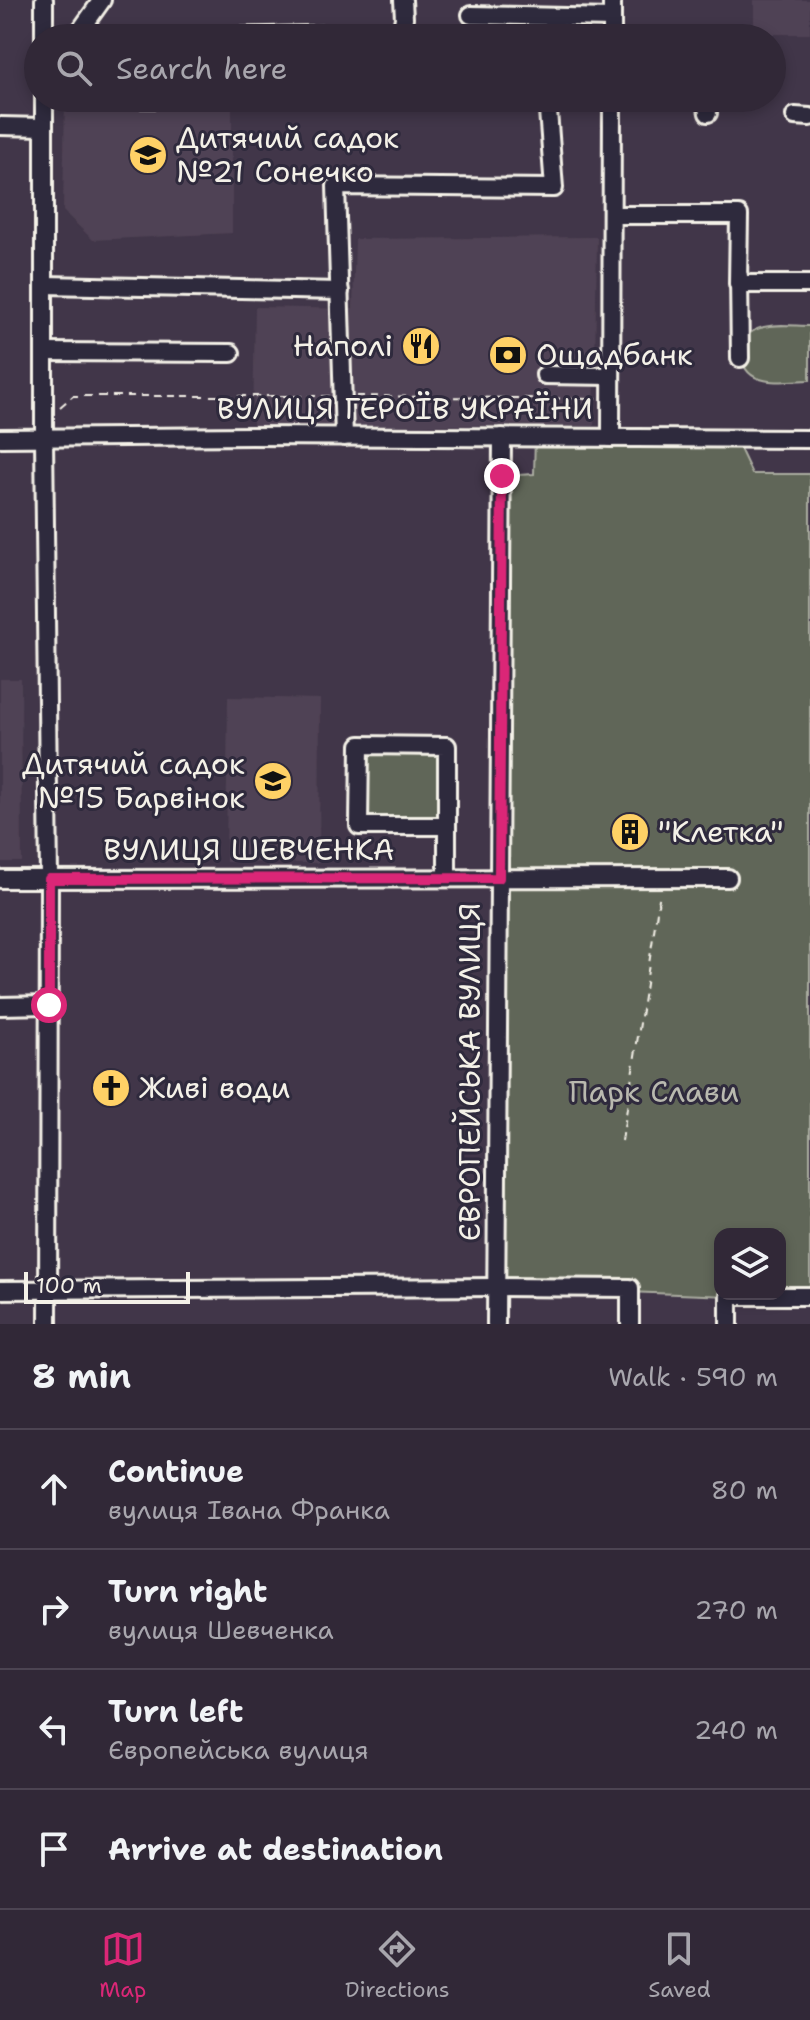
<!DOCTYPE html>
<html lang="en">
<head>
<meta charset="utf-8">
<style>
	:root { --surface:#312837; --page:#3d3442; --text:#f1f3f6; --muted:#a8a6ad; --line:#4c4452; --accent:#db2777 }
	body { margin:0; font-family:"Shantell Sans",sans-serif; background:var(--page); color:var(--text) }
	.controls { position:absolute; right:24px; bottom:24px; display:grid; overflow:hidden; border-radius:16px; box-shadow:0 4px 12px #0003 }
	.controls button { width:72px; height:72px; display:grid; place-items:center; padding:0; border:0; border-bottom:2px solid var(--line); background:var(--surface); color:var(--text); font:40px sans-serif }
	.scale { position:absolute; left:24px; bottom:20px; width:166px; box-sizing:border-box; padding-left:8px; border:4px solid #f4f1e8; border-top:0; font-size:22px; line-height:28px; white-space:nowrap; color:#f4f1e8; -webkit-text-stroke:6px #2f2a3d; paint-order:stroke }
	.stop { position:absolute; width:24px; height:24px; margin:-18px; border:6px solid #db2777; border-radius:50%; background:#fff }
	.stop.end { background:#db2777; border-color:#fff; box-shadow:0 2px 8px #0008 }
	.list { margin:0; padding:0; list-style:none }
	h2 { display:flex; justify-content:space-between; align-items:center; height:104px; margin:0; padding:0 32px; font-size:34px }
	h2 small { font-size:26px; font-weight:400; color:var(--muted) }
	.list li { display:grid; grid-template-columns:52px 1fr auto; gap:24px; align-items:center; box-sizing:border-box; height:120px; padding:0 32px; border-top:2px solid var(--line) }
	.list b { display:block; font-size:30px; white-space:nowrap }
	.list p { margin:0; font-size:26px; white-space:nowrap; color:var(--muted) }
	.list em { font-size:26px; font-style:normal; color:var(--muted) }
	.icon { flex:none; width:44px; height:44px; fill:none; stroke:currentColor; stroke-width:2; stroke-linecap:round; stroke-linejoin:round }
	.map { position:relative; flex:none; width:810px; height:1324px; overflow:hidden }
	.search { position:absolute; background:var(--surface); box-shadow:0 4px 12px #0003; left:24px; right:24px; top:24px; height:88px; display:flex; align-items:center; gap:20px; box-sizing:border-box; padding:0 28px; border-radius:44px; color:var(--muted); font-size:30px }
	.sheet { height:584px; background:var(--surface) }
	nav { display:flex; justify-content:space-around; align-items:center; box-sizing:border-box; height:112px; border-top:2px solid var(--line); background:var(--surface); font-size:22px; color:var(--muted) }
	nav a { display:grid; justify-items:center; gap:4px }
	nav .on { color:var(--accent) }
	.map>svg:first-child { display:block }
	.built { fill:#504354 }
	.green { fill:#616659; stroke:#aaaca0; stroke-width:2; fill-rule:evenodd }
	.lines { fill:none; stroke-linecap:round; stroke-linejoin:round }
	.minor-casing { stroke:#f4f1e8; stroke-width:22 }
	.path { stroke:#f4f1e8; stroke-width:2; stroke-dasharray:8 6; stroke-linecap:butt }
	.minor { stroke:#2f2a3d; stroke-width:16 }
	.route { stroke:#db2777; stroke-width:10 }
	.labels { text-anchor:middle; stroke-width:6; stroke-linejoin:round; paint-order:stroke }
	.poi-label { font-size:30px; fill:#f4f1e8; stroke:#2f2a3d; text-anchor:start }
	.street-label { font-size:30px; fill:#f4f1e8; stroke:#2f2a3d }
	.park-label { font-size:30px; fill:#b9b9af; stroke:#2f2a3d }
</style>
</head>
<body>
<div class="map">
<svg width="810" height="1324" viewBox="0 0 810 1324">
	<rect width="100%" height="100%" fill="#413649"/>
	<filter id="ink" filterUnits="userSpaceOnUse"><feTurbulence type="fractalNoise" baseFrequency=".0125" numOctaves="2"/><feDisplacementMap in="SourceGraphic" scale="16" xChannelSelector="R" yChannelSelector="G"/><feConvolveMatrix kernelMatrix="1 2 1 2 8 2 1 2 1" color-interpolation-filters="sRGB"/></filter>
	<g filter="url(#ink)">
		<g class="built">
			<rect x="754" y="0" width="56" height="34"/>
			<path d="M65,98H232V233L93,240L63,211Z"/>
			<path d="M597,237L594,426L253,425L255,307L353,309L355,239Z"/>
			<path d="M0,679H21L22,862H0Z"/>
			<path d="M228,697L320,699L319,863L226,862Z"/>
		</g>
		<g class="green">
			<path d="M810,326V380C794,380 775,384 760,379C735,372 735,335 760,328C775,323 794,326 810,326Z"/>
			<path d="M535,437L735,438L752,474H810V1296H729L496,1287L502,476L534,474ZM720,1234H780V1294H720Z"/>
			<path d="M370,752L441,753L443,821L372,822L364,815L367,754Z"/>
		</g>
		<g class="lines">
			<defs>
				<g id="minor">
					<path d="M612,0V38"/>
					<path d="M471,15L612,18"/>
					<path d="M44,38V0"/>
					<path d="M75,38L102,0"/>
					<path d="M176,38L401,33L404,18L403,0"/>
					<path d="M44,98V438L49,879L48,1324"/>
					<path d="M44,98L170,99"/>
					<path d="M705,98L708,113"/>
					<path d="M795,116L810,117"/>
					<path d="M0,126L44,127"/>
					<path d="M612,215H739L738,284H810"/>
					<path d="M739,276L740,358"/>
					<path d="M44,285L340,291"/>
					<path d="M44,352L231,353"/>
					<path d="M545,375L611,376"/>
					<path d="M344,437L336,186L554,188L547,98"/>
					<path d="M0,438L252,436L810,439"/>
					<path d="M611,438L612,98"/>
					<path d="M447,826H359L360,745L447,746V878"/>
					<path d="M0,879L728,878"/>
					<path d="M0,1006L49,1005"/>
					<path d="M0,1290L496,1287L630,1288V1324"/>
					<path d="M496,1324L502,437"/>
					<path d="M729,1324V1296H810"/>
				</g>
			</defs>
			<use href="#minor" class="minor-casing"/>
			<g class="path">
				<path d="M356,396L597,399"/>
				<path d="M60,407L73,396H329"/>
				<path d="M622,1141L660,892"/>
			</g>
			<use href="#minor" class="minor"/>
		</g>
	</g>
	<g class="lines" filter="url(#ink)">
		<path class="route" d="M49,1005V879L499,878L502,476"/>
	</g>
	<defs>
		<symbol id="school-disc" viewBox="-11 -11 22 22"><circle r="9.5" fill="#ffd166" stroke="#2f2a3d"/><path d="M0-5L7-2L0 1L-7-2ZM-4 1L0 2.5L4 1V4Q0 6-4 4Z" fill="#111"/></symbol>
		<symbol id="restaurant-disc" viewBox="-11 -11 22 22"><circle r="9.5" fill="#ffd166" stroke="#2f2a3d"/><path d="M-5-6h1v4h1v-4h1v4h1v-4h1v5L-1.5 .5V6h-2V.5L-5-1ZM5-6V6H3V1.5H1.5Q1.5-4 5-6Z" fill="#111"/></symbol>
		<symbol id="bank-disc" viewBox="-11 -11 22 22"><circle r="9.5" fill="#ffd166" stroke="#2f2a3d"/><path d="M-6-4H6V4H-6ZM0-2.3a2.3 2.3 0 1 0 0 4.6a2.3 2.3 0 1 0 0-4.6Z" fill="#111"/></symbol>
		<symbol id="building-disc" viewBox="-11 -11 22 22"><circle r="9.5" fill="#ffd166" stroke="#2f2a3d"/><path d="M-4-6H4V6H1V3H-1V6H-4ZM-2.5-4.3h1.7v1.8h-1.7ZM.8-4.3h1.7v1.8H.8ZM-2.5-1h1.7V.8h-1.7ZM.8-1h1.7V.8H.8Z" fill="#111"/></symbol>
		<symbol id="church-disc" viewBox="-11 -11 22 22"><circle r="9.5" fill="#ffd166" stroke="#2f2a3d"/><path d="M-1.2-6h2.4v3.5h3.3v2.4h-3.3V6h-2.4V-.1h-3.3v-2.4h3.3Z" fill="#111"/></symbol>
	</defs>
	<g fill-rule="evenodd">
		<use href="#school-disc" x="126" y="133" width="44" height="44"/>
		<use href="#restaurant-disc" x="399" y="324" width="44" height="44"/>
		<use href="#bank-disc" x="486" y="333" width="44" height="44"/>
		<use href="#school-disc" x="251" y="759" width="44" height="44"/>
		<use href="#building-disc" x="608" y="810" width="44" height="44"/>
		<use href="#church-disc" x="89" y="1066" width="44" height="44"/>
	</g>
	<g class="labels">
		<g class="poi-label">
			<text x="176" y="148">Дитячий садок<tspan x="176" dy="34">№21 Сонечко</tspan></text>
			<text x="393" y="356" text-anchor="end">Наполі</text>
			<text x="536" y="365">Ощадбанк</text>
			<text x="245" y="774" text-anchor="end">Дитячий садок<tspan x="245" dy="34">№15 Барвінок</tspan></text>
			<text x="658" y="842">"Клетка"</text>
			<text x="139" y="1098">Живі води</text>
		</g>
		<g class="street-label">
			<text x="405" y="419">ВУЛИЦЯ ГЕРОЇВ УКРАЇНИ</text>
			<text x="249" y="860">ВУЛИЦЯ ШЕВЧЕНКА</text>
			<text transform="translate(470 1072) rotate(-90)" y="10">ЄВРОПЕЙСЬКА ВУЛИЦЯ</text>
		</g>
		<g class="park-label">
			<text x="654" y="1102">Парк Слави</text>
		</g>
	</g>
</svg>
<div class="controls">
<button><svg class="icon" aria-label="layers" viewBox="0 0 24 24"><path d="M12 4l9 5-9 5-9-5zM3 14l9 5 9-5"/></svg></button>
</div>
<div class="scale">100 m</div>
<div class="stop" style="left:49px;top:1005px"></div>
<div class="stop end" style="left:502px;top:476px"></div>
<div class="search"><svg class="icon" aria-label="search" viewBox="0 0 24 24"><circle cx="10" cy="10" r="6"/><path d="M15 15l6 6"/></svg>Search here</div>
</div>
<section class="sheet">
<h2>8 min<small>Walk · 590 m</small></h2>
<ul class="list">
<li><svg class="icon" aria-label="ahead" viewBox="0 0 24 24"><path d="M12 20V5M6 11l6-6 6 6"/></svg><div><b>Continue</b><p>вулиця Івана Франка</p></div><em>80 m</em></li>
<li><svg class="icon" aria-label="right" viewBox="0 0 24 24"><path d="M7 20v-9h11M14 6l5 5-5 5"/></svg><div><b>Turn right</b><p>вулиця Шевченка</p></div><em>270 m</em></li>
<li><svg class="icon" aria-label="left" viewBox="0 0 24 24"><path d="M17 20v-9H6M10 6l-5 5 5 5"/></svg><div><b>Turn left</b><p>Європейська вулиця</p></div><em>240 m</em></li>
<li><svg class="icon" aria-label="arrive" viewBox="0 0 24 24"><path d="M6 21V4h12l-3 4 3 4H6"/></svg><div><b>Arrive at destination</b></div></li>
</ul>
</section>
<nav>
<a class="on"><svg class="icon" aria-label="map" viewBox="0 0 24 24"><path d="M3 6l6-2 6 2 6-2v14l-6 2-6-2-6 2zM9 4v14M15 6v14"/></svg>Map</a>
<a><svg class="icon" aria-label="directions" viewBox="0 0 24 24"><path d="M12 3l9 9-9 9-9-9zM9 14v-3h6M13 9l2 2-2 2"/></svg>Directions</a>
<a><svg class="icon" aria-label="saved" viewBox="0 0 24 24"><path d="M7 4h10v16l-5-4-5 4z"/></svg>Saved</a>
</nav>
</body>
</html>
